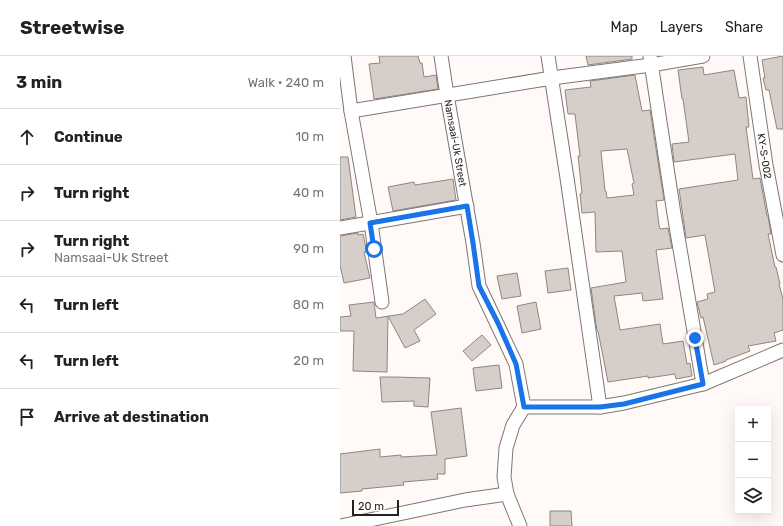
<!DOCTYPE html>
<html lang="en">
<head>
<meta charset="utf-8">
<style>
	:root { --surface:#fff; --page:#f2f2f2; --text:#222; --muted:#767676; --line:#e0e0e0 }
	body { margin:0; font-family:Rubik,sans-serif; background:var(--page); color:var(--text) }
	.controls { position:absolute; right:12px; bottom:12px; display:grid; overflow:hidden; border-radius:0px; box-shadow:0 4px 16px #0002 }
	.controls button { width:36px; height:36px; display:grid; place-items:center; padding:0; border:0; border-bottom:1px solid var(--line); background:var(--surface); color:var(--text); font:20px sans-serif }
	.scale { position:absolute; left:12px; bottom:10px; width:47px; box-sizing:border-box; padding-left:4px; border:2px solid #252120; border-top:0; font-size:11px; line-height:14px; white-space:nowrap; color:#252120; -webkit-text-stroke:3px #fff; paint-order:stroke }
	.stop { position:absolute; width:12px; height:12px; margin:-9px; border:3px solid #1a73e8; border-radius:50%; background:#fff }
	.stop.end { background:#1a73e8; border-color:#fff; box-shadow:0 1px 4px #0008 }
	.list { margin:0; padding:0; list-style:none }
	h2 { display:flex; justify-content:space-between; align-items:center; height:52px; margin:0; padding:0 16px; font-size:17px }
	h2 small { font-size:13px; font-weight:400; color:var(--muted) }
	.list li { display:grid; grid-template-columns:26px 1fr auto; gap:12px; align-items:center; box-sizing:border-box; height:56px; padding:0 16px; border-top:1px solid var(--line) }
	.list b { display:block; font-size:15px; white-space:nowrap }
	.list p { margin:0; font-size:13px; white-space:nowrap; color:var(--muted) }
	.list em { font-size:13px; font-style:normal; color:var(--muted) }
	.icon { flex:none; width:22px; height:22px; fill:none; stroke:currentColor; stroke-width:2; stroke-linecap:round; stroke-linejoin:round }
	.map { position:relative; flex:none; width:443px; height:470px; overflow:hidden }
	header { display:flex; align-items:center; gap:24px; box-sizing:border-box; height:56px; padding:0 20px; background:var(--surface); border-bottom:1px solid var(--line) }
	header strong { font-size:19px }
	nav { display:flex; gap:22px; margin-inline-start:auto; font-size:14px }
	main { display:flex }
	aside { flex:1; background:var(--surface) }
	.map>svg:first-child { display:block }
	.building { fill:#d6cec9; stroke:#8e8682; fill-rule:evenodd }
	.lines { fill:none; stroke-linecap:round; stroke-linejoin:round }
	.minor-casing { stroke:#7e7672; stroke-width:15 }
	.minor { stroke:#fff; stroke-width:13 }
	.route { stroke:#1a73e8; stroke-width:5 }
	.labels { text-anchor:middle; stroke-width:3; stroke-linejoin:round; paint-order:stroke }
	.street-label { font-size:10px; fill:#252120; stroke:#fff }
</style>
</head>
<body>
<header>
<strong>Streetwise</strong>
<nav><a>Map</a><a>Layers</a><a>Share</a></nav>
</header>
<main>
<aside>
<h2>3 min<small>Walk · 240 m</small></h2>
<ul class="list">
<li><svg class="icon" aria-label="ahead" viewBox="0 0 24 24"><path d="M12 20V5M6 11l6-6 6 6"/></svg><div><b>Continue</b></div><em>10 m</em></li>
<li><svg class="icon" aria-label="right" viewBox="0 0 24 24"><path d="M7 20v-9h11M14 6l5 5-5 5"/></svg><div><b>Turn right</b></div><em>40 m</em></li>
<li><svg class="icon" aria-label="right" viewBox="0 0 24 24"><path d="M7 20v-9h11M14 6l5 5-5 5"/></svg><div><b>Turn right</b><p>Namsaai-Uk Street</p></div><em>90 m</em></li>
<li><svg class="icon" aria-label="left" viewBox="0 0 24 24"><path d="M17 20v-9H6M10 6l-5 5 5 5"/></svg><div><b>Turn left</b></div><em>80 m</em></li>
<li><svg class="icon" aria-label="left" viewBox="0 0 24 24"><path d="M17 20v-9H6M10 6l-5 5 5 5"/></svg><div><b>Turn left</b></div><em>20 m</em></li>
<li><svg class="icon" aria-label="arrive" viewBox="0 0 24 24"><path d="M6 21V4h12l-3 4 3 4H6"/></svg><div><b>Arrive at destination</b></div></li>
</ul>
</aside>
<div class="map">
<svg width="443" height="470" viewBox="0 0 443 470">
	<rect width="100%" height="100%" fill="#fff9f7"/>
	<g class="building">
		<path d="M39,0H78L80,7H82L84,21L96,19L98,33L34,43L29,8L40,7Z"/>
		<path d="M246,0H292V3L248,9Z"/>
		<path d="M443,0V73H437L429,34H426L423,22H425L422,4Z"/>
		<path d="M363,11L364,19L394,14L399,42L406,41L409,71H406L413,123L420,122L427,160H428L431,178H428L435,211H436L440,228H439L443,243V274L434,277L436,285L408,290L410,295L386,304V305L374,309L363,261L361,262L357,246L368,243L367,238L375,236L365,179L346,182L339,133L398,124L395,98L334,106L332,88L349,86L343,43H342L338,14Z"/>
		<path d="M295,19L302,55L310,54L324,144L316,145L319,169L320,173L328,172L332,192L316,194L323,243L303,245L302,237L274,240L280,274L320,268L323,288L343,285L347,308L350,307L352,320L336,323L335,318L308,322V320L268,326L258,275H257L251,232L286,226L282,195L256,196L255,156L242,157L240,138L242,137L238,100H240L235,58H228L225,34L251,31L250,25ZM287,93L294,127L292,128L294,139L267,142L266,135H265L261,95Z"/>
		<path d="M0,101H8L16,161L0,164Z"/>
		<path d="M113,123L116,144L53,155L48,131L74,126L75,129Z"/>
		<path d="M18,177V179L23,178L27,196H24L30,222L4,227L0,209V180Z"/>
		<path d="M228,212L231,234L208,237L205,215Z"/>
		<path d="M177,217L181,240L162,243L157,220Z"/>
		<path d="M85,243L96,258L74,274L80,285L65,292L48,260L47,316L13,315L14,275H0V261L11,260L9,249L34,246L36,262L63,258Z"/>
		<path d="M196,246L201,273L182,277L177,250Z"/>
		<path d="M142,279L151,289L132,305L123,295Z"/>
		<path d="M159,309L162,332L136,335L133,312Z"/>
		<path d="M40,321H55L90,322L88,351L74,350V345L42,346Z"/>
		<path d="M121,352L127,400L105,403V418H97L98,423L63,426L64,429L22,433V435L0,437V398L40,393V401L61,399V401L97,399L91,356Z"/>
		<path d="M210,455H231L232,470H210Z"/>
	</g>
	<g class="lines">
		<defs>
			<g id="minor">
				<path d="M4,0L11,55L31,167L42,246"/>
				<path d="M101,0L107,39L133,187L139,230L176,308L184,351L173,369L166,392L164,421L167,438L180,470"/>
				<path d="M208,0L227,122L260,351"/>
				<path d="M310,0L334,158L363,328"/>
				<path d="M410,0L426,109L443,199"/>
				<path d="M11,55L212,22L311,9L363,0"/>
				<path d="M0,172L127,150"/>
				<path d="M184,351H260L284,347L363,328L443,294"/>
				<path d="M1,470L125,444L167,438"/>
			</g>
		</defs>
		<use href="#minor" class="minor-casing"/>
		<use href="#minor" class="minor"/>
	</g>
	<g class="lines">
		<path class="route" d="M34,193L30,167L127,150L133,187L139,230L158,267L176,308L184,351H260L284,348L363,328L355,282"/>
	</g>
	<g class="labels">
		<g class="street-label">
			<text transform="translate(116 87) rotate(80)" y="4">Namsaai-Uk Street</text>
			<text transform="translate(425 100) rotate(81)" y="4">KY-S-002</text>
		</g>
	</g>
</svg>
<div class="controls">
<button>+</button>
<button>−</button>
<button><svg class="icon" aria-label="layers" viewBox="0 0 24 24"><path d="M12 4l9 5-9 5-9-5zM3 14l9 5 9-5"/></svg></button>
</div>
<div class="scale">20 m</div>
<div class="stop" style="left:34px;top:193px"></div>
<div class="stop end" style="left:355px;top:282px"></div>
</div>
</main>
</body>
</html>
